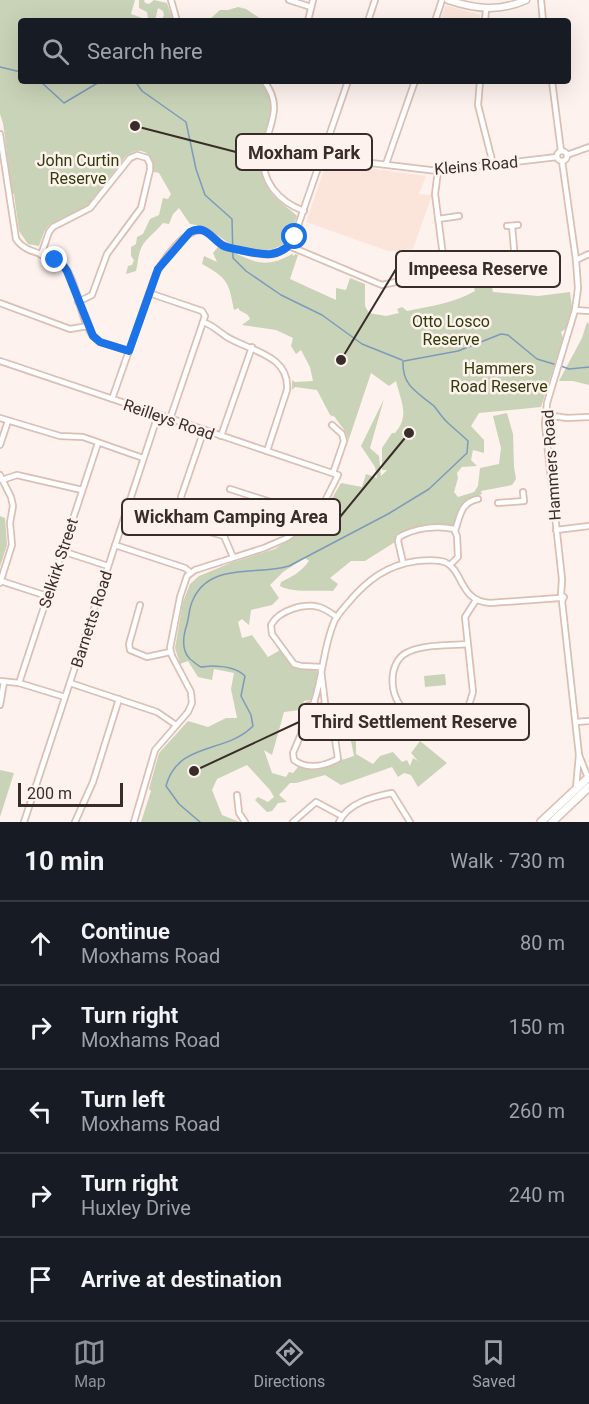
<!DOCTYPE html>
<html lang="en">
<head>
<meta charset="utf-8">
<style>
	:root { --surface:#171b24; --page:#242831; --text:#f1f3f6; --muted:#9ea1a6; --line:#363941; --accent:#8c9099 }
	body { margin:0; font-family:Roboto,sans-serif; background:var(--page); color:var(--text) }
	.scale { position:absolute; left:18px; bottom:15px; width:105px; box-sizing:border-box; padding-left:6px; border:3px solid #382d29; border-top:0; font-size:16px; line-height:21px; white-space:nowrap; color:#382d29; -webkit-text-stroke:4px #fdf2ed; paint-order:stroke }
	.stop { position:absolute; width:18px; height:18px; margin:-14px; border:4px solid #1a73e8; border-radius:50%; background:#fff }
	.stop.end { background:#1a73e8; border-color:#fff; box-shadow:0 2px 6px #0008 }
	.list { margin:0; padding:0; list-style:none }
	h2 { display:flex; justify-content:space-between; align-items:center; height:78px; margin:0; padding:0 24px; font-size:26px }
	h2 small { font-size:20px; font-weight:400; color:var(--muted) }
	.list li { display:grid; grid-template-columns:39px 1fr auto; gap:18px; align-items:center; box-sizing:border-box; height:84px; padding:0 24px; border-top:2px solid var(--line) }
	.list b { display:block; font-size:22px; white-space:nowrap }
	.list p { margin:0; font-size:20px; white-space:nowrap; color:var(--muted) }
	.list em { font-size:20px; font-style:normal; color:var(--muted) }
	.icon { flex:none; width:33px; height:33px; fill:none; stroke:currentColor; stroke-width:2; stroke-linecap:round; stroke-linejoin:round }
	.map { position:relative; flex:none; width:589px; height:822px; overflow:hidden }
	.search { position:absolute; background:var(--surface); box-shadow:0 6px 24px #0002; left:18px; right:18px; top:18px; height:66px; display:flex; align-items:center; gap:15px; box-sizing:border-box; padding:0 21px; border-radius:6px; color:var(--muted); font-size:22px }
	.sheet { height:498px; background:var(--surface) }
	nav { display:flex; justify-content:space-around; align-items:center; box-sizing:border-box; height:84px; border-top:2px solid var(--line); background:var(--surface); font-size:16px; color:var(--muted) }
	nav a { display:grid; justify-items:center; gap:3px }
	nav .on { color:var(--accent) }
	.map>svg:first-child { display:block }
	.built { fill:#fbe5db }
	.green { fill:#c9d3b7 }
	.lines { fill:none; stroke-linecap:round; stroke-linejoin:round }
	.stream { stroke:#7d9abb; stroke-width:1.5 }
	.minor-casing { stroke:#dbbfb4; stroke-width:8 }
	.major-casing { stroke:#dbbfb4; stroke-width:9 }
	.highway-casing { stroke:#dbbfb4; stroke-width:10 }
	.minor { stroke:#fff; stroke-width:4.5 }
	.major { stroke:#fff; stroke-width:6 }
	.highway { stroke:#fff; stroke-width:7 }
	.route { stroke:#1a73e8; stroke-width:8 }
	.labels { text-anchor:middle; stroke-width:5; stroke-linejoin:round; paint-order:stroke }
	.park-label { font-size:16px; fill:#2f3b09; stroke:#fdf2ed }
	.street-label { font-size:16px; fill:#382d29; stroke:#fdf2ed }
	.leader { fill:none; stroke:#382d29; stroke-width:2 }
	.callout-dot { fill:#382d29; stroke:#fdf2ed; stroke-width:2 }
	.callout { fill:#fdf2ed; stroke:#382d29; stroke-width:2 }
	.callout-label { font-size:18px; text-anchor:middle; font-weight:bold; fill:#382d29 }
</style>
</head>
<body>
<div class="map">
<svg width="589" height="822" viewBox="0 0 589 822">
	<rect width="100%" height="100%" fill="#fdf2ed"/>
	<g class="built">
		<path d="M446,5L480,15L479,21H440Z"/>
		<path d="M328,158L352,166L426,176L419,194L432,195L413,249L388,251L306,222Z"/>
	</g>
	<g class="green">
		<path d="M0,0H135L131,14L150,21H21V81H259C289,110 249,149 265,183C272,199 286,205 297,216L286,244L285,243C269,255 244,252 227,242C220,238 215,231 208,228C203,226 196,225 190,224L179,208L173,214L169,224L163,223C156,232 143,240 140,251C138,257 138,263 136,271L126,274L128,266L132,265L134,260L131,256V247L136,244L137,237L143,234L150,219L159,215L163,198L168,199L171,194L159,173L154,172C154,154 142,144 126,156L87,206L49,225L44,232L39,246L28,244L19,231L14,194L12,193L3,123L0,114Z"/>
		<path d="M139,0H144L145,3L149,4L154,0L167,3L173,21H161L164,15L163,11L158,8L155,20L148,18L147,12L139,8Z"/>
		<path d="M238,7L246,9L264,21H212L210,19L220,10H228Z"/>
		<path d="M218,247C249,256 259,273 292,254L294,256L295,254L298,255L290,279L336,300V288L346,290L350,278L365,284V306L369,313L386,316L399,313L397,309L402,307L407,311C430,306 455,303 475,291L467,268L486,261L489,273L493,277L491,282L493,292L538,296L570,292L572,308L566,329L561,332L563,338L541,407L479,413L471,426L484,440V453L473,450L471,460L477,466L462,467L457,473L458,478L454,492L458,497L474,492L478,486L480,468L499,464L501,448L493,416L507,413L513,434L514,467L516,479L512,485L481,491L482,494C463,500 461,508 455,526C434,526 417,528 397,534L395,542L365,561H351L330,578L338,584L333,591C318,590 292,593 280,586L281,582C292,577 302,571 309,561L305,558L283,572L270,585L279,598L272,605L251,610L249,625L242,619L238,622L242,638L252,635L268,657L282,649L294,666L316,669C320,680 317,691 311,700L304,701L300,710L284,712L272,755L264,750L272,773L286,777L289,772L293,773L299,766L306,769L320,767L354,756L347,721L341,709L347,706L354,739L356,742V754L373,764L380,756L393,752L402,762L407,760L410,766L413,758L418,761L411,753L420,741L447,763L418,787L411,775L404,773L398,777L392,767L341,785L325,775L296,783H290L279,795L287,802L278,803L272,811L267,812L255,800L258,797L268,802L274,797L270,790L247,765L217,779L212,790L222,815L240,822H141L151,791L149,789L159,753L188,721L208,727L226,718H237L231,689L234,673L214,669L212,680L198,677L188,661L180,664L175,648L183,602L190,584L199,576L233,562L275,549L321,517L341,483L362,487L366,474L377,478L375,467L361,446L384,399L370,448L379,456L381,476L387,470H382V448L392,433H395C410,416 401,402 396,381L389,386L371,373L348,442C348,431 340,426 335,417L330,415L317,390L295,387L292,390V380L295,382L313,381L310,367L301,350L296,354L291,346L293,338L276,330L242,325L250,319L248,315L239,310V308L234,310C229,283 228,278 202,264L204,256L217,262L213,253Z"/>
		<path d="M587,322L589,324V385L573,381H559L582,338Z"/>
		<path d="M0,516L5,518L7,545L0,567Z"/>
		<path d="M445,674L446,685L425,687L424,676Z"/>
		<path d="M0,770L14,773L0,817Z"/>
	</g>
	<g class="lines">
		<g class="stream">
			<path d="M0,67L21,72"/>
			<path d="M40,81L64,103L101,81"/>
			<path d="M135,81L142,91L186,122L196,169L205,195L232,219L233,258L246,271L281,295L322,315L362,344L402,360"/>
			<path d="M404,361L458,351L501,334L508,335L537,359L557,365"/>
			<path d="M561,366L569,369L589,367"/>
			<path d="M200,822L179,804L166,786C178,741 226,754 253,726L251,715L241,696L245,676C236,667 222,666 211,666C209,666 203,667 201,667C198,666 193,661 190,659C181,650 183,636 187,624C189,617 189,609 192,602C208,561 256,576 289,566L388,514L429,489L467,453L468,441C461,434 453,428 446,421C442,417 438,411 434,406C417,392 402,386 403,361"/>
		</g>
		<defs>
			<g id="minor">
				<path d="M171,0L177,21"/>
				<path d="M289,0L311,7"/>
				<path d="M541,0L543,21"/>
				<path d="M308,21L313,0"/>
				<path d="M368,21L375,0"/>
				<path d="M435,21L442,0"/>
				<path d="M485,21L486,9"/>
				<path d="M264,81C285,109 267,125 264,153C260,181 279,202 304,211"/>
				<path d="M480,81L478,105L493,164"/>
				<path d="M552,81L561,151"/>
				<path d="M0,134L16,239C28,257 52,251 64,266C78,283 79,317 93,336L100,342L129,351"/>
				<circle cx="562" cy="156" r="5"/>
				<path d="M325,152L354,161L438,171L557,157"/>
				<path d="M567,155L589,147"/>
				<path d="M562,161L576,260L578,288L575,310L547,403L545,424L562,579L561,595L564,597L562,601L579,755L588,778"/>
				<path d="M386,164L415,81"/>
				<path d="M438,171L435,194L445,271"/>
				<path d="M438,219L459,216"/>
				<path d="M507,226L518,225"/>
				<path d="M512,226L517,282"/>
				<path d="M289,246L382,285L445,271L481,256L515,255L532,258"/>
				<path d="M41,255L49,232L53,227L90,208L130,158L137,155L147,158L150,164V170L141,208L107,254L92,295L78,302"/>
				<path d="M576,260L589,254"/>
				<path d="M149,293L202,311L205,316L203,322C213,325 219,332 227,337C250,351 290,355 287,390L267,451"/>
				<path d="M0,303L70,329L88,326"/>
				<path d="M575,310L589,311"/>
				<path d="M0,361L338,475L317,517L287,538L264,548L195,570L187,576L180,597L170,648L172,656L191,692L192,703L188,712L155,750L134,822"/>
				<path d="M112,399L156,274C163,260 187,225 205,231C213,233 216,241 222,245C227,248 235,249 240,250C260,255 276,259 292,243L348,81"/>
				<path d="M546,415L567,418L589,417"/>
				<path d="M0,418L60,436L83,437L143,458"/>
				<path d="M170,419L203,322"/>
				<path d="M332,425L342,434L344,441L333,473"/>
				<path d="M204,430L181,497V512L185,521L192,527L224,536L233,557"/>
				<path d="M221,436L252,347"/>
				<path d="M0,445L8,421"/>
				<path d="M0,475L11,497L13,506L10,523L12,545L0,583"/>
				<path d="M2,480L17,475L82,490"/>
				<path d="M230,489L317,517"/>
				<path d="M498,503L524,501L523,492"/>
				<path d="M556,530L589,526"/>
				<path d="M455,531C460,516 461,502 478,499"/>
				<path d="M115,545L185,568L190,572"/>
				<path d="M62,551L108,566"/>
				<path d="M403,563L398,541L399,537C415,528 436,525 454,529L457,536L458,557L450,565"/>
				<path d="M1,581L47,596"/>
				<path d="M140,605L129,644L130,650L147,657L170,652"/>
				<path d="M468,644C449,646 425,644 408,652C385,662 389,705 411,714C420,717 433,713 443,712C453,711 462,712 469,705L473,692L465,617L476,600"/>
				<path d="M321,667L301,666L294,664L272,634L271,625C279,610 304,603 319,607C326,609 332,614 337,617"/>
				<path d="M321,670L325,703L321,707L316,706L314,702C323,676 323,648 334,622C337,615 343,609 348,603C367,580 387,565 417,561C426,560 436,559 445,562C464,571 459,601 490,603L559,598"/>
				<path d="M0,681L19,683L65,697"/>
				<path d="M19,683L98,443"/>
				<path d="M70,683L157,712L176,725"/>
				<path d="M315,704L307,706L304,709L301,734L293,753L294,760C307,770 324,766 338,759L332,719L324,705"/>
				<path d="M0,705L4,682"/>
				<path d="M576,722L589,721"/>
				<path d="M576,788L579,755"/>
				<path d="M237,795L239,813L245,822"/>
				<path d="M24,822L158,415"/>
				<path d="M75,822L93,782L119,699"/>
				<path d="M293,822L316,802L342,816"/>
				<path d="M339,822C348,803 372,797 392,793L410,822"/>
			</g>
			<path id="major" d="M448,0C475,9 499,12 526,0"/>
			<g id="highway">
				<path d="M541,822L589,777"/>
				<path d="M552,822L589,787"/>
			</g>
		</defs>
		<use href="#minor" class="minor-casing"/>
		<use href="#major" class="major-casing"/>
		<use href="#highway" class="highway-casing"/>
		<use href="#minor" class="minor"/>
		<use href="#major" class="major"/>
		<use href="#highway" class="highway"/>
	</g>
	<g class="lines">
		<path class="route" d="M55,260L62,264L67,271L93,336L100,342L129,351L158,269L190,232C205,224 211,238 222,245C227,248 235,249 240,250C262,255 282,260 295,237"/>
	</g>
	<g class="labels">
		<g class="park-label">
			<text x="78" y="166">John Curtin<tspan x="78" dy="18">Reserve</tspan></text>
			<text x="451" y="327">Otto Losco<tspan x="451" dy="18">Reserve</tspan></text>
			<text x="499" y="374">Hammers<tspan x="499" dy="18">Road Reserve</tspan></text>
		</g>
		<g class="street-label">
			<text transform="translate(476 165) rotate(-5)" y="6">Kleins Road</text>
			<text transform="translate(169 419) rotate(19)" y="6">Reilleys Road</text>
			<text transform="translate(551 465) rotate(-94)" y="6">Hammers Road</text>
			<text transform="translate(58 563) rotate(-72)" y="6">Selkirk Street</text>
			<text transform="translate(91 619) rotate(-72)" y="6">Barnetts Road</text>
		</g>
	</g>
	<path class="leader" d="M135 126L236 152M341 360L396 269M409 433L340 517M194 771L299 722"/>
	<g class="callout-dot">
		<circle cx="135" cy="126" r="6"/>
		<circle cx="341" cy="360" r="6"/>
		<circle cx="409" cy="433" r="6"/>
		<circle cx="194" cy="771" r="6"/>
	</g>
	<g class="callout">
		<rect x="236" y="134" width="136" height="36" rx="6"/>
		<rect x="396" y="251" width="164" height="36" rx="6"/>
		<rect x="122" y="499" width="218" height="36" rx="6"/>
		<rect x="299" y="704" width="230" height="36" rx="6"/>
	</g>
	<g class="callout-label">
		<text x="304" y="159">Moxham Park</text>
		<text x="478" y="275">Impeesa Reserve</text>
		<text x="231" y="523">Wickham Camping Area</text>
		<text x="414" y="728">Third Settlement Reserve</text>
	</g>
</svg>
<div class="scale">200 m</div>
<div class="stop" style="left:295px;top:237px"></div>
<div class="stop end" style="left:55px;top:260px"></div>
<div class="search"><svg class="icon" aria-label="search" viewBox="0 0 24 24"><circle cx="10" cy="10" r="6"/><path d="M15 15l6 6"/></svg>Search here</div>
</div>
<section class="sheet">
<h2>10 min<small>Walk · 730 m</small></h2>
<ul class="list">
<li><svg class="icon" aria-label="ahead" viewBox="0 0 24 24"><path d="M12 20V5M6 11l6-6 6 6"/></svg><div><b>Continue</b><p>Moxhams Road</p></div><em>80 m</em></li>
<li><svg class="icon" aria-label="right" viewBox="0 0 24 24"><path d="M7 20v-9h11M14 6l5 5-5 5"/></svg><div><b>Turn right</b><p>Moxhams Road</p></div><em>150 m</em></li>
<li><svg class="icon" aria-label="left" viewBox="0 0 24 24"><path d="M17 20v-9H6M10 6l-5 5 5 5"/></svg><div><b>Turn left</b><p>Moxhams Road</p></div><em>260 m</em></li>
<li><svg class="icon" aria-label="right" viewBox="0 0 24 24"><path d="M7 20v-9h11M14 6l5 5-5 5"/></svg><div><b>Turn right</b><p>Huxley Drive</p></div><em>240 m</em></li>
<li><svg class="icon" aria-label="arrive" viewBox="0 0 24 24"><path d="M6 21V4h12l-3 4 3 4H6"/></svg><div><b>Arrive at destination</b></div></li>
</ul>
</section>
<nav>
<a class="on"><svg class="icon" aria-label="map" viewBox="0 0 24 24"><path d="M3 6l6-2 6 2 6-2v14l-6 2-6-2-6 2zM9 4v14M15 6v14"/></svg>Map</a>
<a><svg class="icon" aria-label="directions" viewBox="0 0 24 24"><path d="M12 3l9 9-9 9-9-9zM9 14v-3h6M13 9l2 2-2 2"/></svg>Directions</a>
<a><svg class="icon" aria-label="saved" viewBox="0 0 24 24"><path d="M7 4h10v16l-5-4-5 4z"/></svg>Saved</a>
</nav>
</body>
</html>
